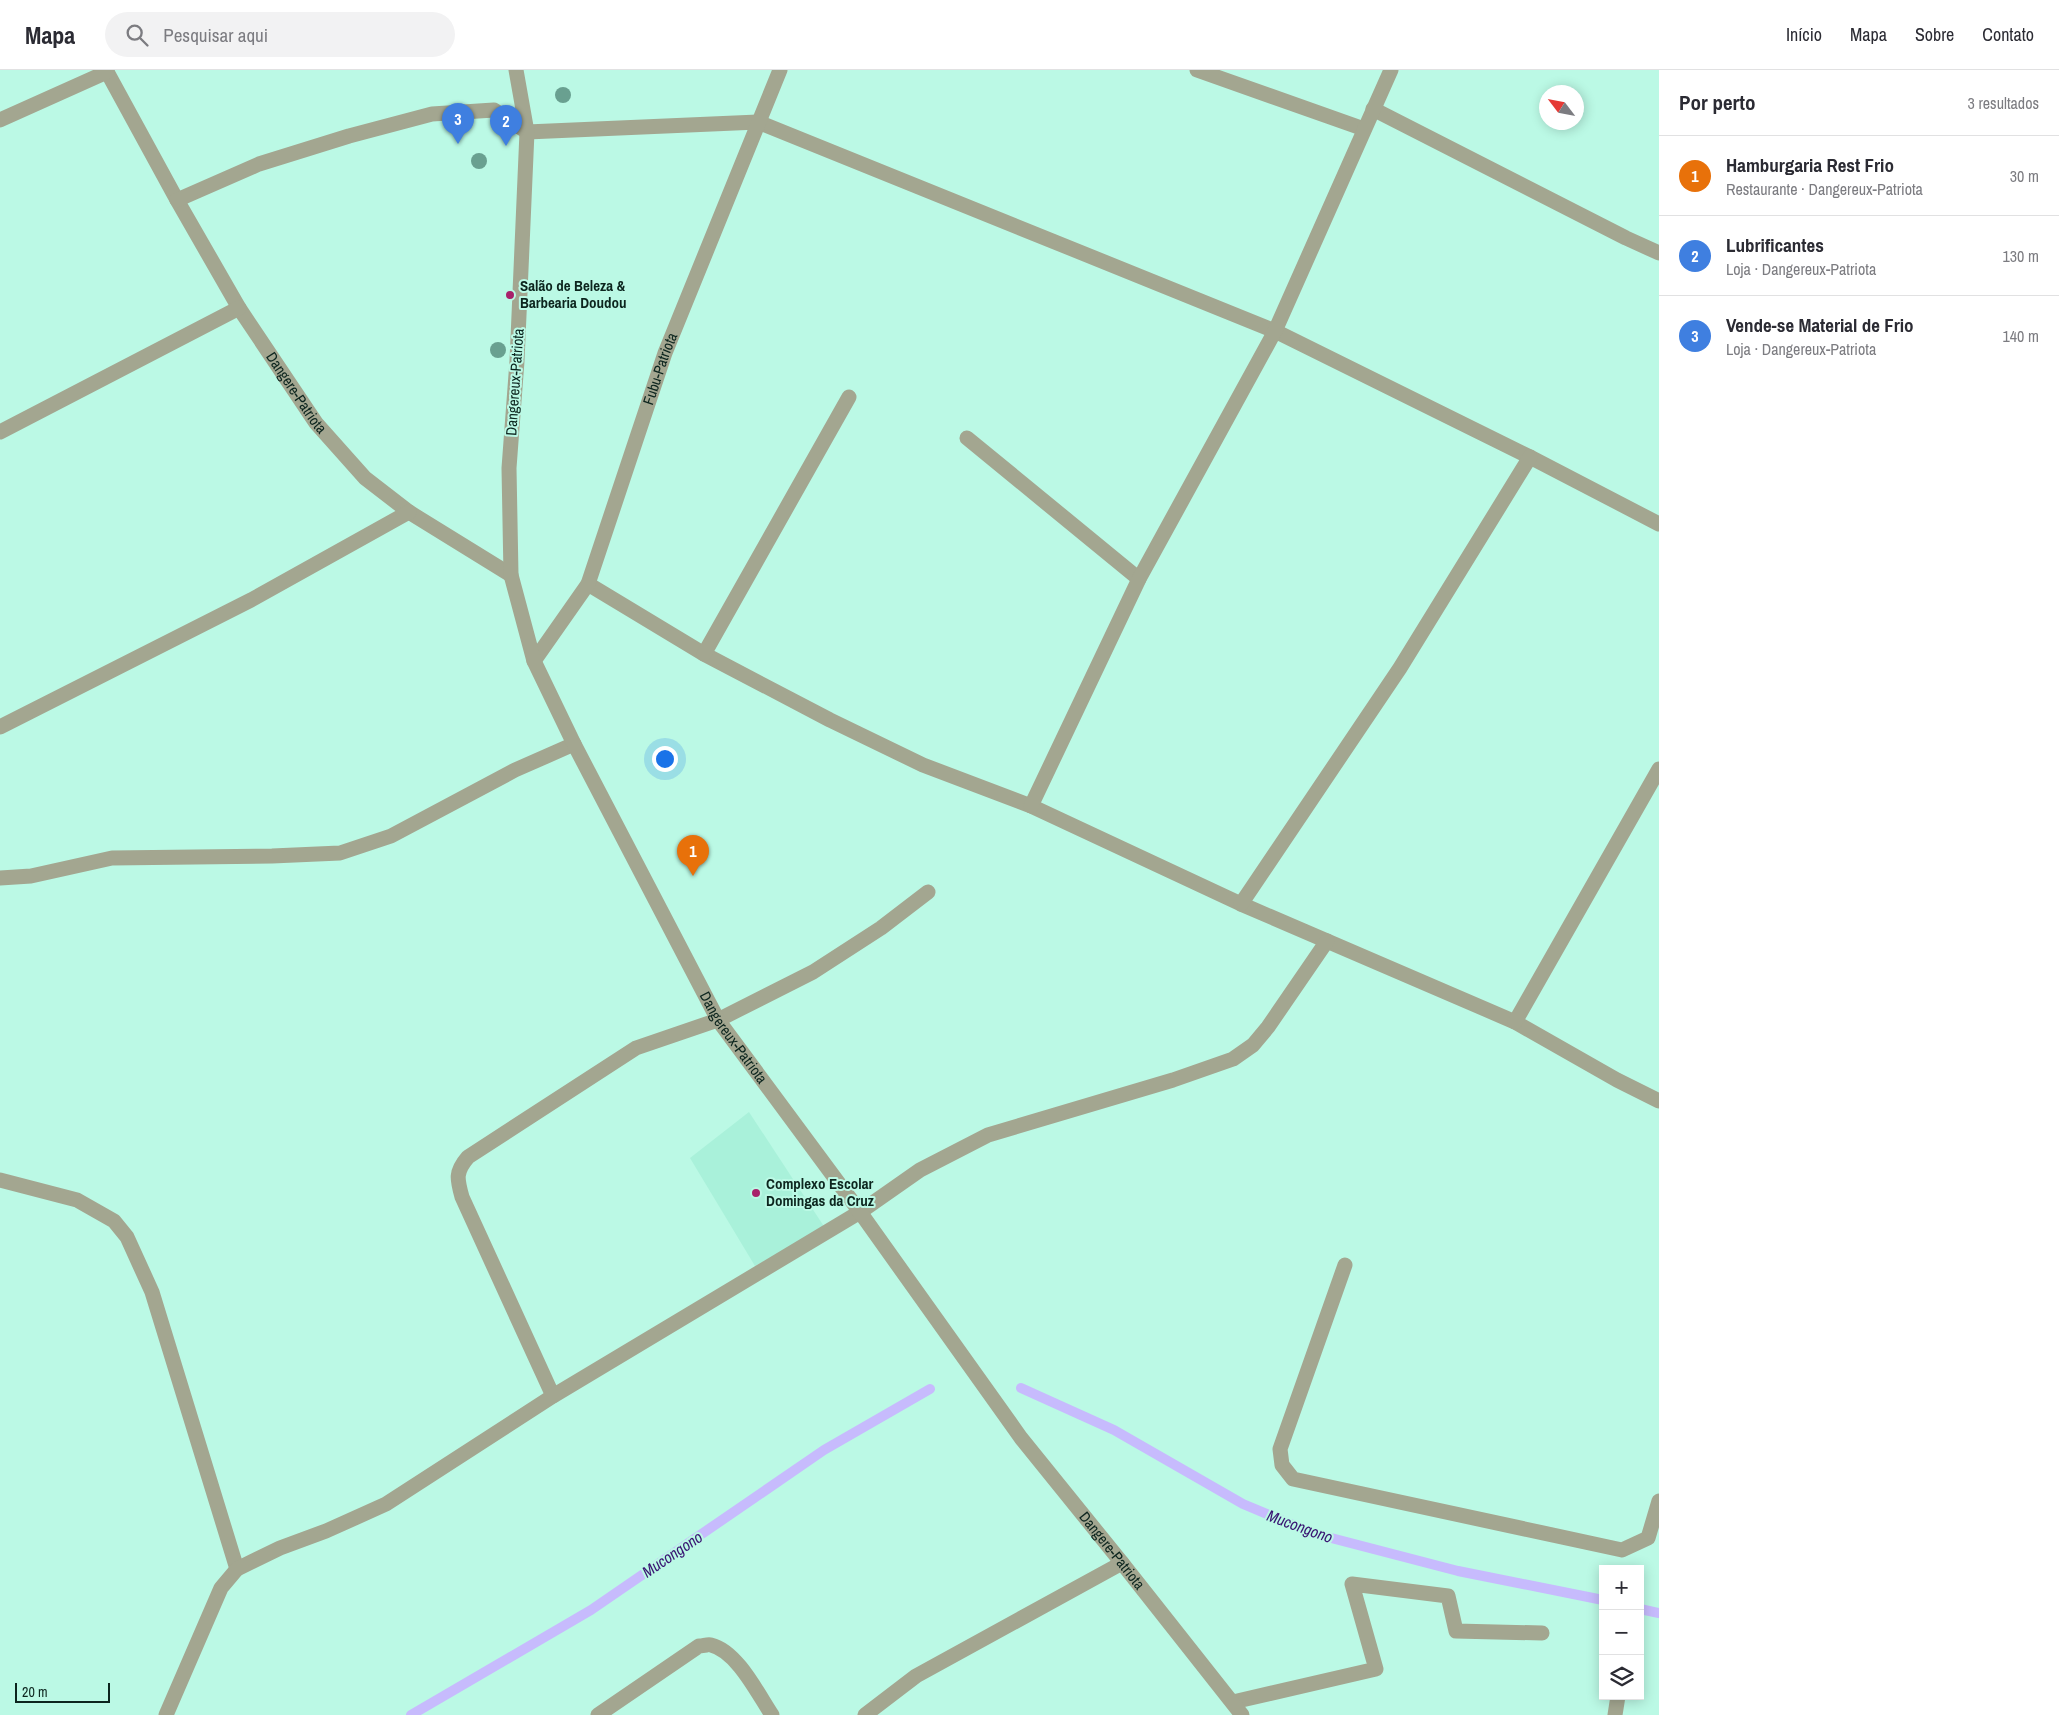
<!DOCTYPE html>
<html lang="pt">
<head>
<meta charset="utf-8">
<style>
	:root { --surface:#fff; --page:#f2f2f3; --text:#2b2b33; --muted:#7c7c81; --line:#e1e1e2; --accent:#a8216a }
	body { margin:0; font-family:"Archivo Narrow",sans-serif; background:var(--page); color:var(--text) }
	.controls { position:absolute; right:15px; bottom:15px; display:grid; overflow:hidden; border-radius:0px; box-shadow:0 2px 12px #0003 }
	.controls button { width:45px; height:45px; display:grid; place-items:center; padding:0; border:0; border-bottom:1px solid var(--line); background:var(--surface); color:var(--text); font:25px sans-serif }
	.compass { position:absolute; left:1539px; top:15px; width:45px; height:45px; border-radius:50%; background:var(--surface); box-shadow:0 2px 12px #0003; rotate:302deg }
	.scale { position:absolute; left:15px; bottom:12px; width:95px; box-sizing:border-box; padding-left:5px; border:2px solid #0c251e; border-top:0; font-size:14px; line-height:18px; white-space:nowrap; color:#0c251e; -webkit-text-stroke:4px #bbf9e5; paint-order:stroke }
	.you { position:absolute; left:664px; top:688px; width:18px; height:18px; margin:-12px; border:4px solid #fff; border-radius:50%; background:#1a73e8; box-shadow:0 0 0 8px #1a73e833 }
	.badge { display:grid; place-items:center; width:32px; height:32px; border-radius:50%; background:var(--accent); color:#fff; font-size:16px; font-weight:700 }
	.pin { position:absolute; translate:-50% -41px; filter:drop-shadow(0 1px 2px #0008) }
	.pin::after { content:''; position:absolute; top:26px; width:18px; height:15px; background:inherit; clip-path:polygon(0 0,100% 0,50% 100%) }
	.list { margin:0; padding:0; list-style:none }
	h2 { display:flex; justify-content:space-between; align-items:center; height:65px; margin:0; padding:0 20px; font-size:21px }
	h2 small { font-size:16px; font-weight:400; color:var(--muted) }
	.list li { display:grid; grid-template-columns:32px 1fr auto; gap:15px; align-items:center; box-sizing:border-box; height:80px; padding:0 20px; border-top:1px solid var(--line) }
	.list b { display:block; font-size:19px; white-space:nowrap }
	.list p { margin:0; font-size:16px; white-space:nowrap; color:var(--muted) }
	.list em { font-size:16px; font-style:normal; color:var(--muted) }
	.icon { flex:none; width:28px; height:28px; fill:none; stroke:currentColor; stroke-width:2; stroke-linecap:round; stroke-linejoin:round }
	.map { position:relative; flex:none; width:1659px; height:1645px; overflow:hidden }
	header { display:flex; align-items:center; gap:30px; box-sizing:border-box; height:70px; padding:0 25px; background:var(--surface); border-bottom:1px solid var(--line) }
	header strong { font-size:24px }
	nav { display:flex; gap:28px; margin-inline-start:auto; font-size:18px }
	.search { width:350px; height:45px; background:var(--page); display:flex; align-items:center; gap:12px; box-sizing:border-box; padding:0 18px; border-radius:28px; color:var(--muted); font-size:19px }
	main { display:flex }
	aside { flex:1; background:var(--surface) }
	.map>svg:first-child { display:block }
	.built { fill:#a9f1da }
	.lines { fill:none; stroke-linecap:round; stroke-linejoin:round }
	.stream { stroke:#c7bbfd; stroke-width:10 }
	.minor { stroke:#a3a690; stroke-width:15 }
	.tertiary { stroke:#a3a690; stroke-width:15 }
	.tree { fill:#69a090 }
	.poi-dot { fill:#a8216a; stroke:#bbf9e5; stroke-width:2 }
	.labels { text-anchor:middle; stroke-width:4; stroke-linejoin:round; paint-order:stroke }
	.poi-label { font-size:15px; font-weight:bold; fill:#0c251e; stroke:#bbf9e5; text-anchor:start }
	.street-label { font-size:15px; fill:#0c251e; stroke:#bbf9e5 }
	.water-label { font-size:16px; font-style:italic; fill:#381472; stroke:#bbf9e5 }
</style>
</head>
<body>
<header>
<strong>Mapa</strong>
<div class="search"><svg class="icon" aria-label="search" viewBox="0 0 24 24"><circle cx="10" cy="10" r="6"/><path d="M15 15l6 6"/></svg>Pesquisar aqui</div>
<nav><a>Início</a><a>Mapa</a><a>Sobre</a><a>Contato</a></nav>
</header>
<main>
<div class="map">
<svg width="1659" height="1645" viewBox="0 0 1659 1645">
	<rect width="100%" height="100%" fill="#bbf9e5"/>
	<path class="built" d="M749,1042L825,1158L755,1196L690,1088Z"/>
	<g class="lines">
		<g class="stream">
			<path d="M1021,1318L1114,1360L1243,1434L1312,1463L1458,1501L1603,1530"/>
			<path d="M1640,1539L1659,1543"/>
			<path d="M411,1645L591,1540L824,1380L930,1319"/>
		</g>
		<g class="minor">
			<path id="s1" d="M106,0L177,130L239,238L316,353L365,408L409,442L511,505"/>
			<path d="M1197,0L1364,59"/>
			<path d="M1373,39L1626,168L1659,183"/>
			<path d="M0,50L107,2"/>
			<path d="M177,130L259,94L349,66L432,44L494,40L527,62L758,52L1275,261L1530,387L1659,454"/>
			<path d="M0,362L239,238"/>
			<path d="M967,368L1139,509"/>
			<path d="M588,514L704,584L830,650L923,695L1031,736L1241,834L1515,952L1617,1010L1659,1031"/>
			<path d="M704,584L849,327"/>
			<path id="s2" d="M534,591L588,514L665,283L780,0"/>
			<path d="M0,657L251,530L409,442"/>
			<path d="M1031,736L1139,509L1275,261L1391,0"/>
			<path d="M0,808L31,806L112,788L272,786L340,783L391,766L515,700L574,674"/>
			<path d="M1241,834L1400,598L1530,387"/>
			<path d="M1515,952L1659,699"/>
			<path d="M0,1110L77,1130L114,1151L127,1167L152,1222L237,1499"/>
			<path d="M1345,1195L1280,1379L1282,1395L1293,1409L1622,1480L1648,1468L1659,1431"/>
			<path d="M553,1326L462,1127C457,1109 455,1102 468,1087L636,978L718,950L813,902L881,858L928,822"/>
			<path d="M1233,1632L1376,1599L1352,1514L1448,1526L1456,1561L1542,1563"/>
			<path d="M166,1645L221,1518L237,1499L280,1478L326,1461L386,1434L553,1326L860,1142L920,1100L988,1065L1173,1010L1233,989L1253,975L1268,957L1327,871"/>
			<path d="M598,1645L699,1576C703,1576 708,1574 711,1575C737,1581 758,1624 772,1645"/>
			<path d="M865,1645L916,1606L1122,1493"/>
			<path d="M1615,1645L1618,1626"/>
		</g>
		<path class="tertiary" id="s3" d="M516,0L527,62L517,291L509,398L511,505L534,591L574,674L718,950L860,1142L1021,1368L1122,1493L1242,1645"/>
	</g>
	<g class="tree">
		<circle cx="563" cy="25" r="8"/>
		<circle cx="479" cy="91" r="8"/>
		<circle cx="498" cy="280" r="8"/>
	</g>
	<g class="poi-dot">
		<circle cx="510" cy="225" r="5"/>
		<circle cx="756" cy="1123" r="5"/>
	</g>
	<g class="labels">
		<g class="poi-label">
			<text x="520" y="221">Salão de Beleza &amp;<tspan x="520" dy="17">Barbearia Doudou</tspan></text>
			<text x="766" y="1119">Complexo Escolar<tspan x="766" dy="17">Domingas da Cruz</tspan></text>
		</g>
		<g class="street-label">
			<text dy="5" stroke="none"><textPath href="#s2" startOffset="321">Fubu-Patriota</textPath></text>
			<text transform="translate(515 312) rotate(-86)" y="5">Dangereux-Patriota</text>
			<text dy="5" stroke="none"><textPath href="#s1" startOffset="375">Dangere-Patriota</textPath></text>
			<text dy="5" stroke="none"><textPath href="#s3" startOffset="1022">Dangereux-Patriota</textPath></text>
			<text dy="5" stroke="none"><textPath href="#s3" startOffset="1660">Dangere-Patriota</textPath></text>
		</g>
		<g class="water-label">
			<text transform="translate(1300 1456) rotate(20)" y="6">Mucongono</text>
			<text transform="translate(672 1484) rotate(-34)" y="6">Mucongono</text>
		</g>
	</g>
</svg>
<div class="controls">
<button>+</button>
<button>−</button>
<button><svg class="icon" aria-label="layers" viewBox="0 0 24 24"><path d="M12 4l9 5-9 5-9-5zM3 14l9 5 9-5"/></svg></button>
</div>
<svg class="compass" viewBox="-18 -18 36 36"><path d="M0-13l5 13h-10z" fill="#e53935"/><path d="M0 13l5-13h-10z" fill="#7c7c81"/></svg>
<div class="scale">20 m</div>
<div class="you"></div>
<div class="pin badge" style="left:693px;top:806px;background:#e8710a">1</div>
<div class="pin badge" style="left:506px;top:76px;background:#3f7fe0">2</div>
<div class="pin badge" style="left:458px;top:74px;background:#3f7fe0">3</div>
</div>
<aside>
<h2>Por perto<small>3 resultados</small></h2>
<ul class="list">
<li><span class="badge" style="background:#e8710a">1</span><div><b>Hamburgaria Rest Frio</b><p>Restaurante · Dangereux-Patriota</p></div><em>30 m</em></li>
<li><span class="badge" style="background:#3f7fe0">2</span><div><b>Lubrificantes</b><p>Loja · Dangereux-Patriota</p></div><em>130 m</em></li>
<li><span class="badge" style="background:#3f7fe0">3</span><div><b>Vende-se Material de Frio</b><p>Loja · Dangereux-Patriota</p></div><em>140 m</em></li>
</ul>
</aside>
</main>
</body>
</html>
